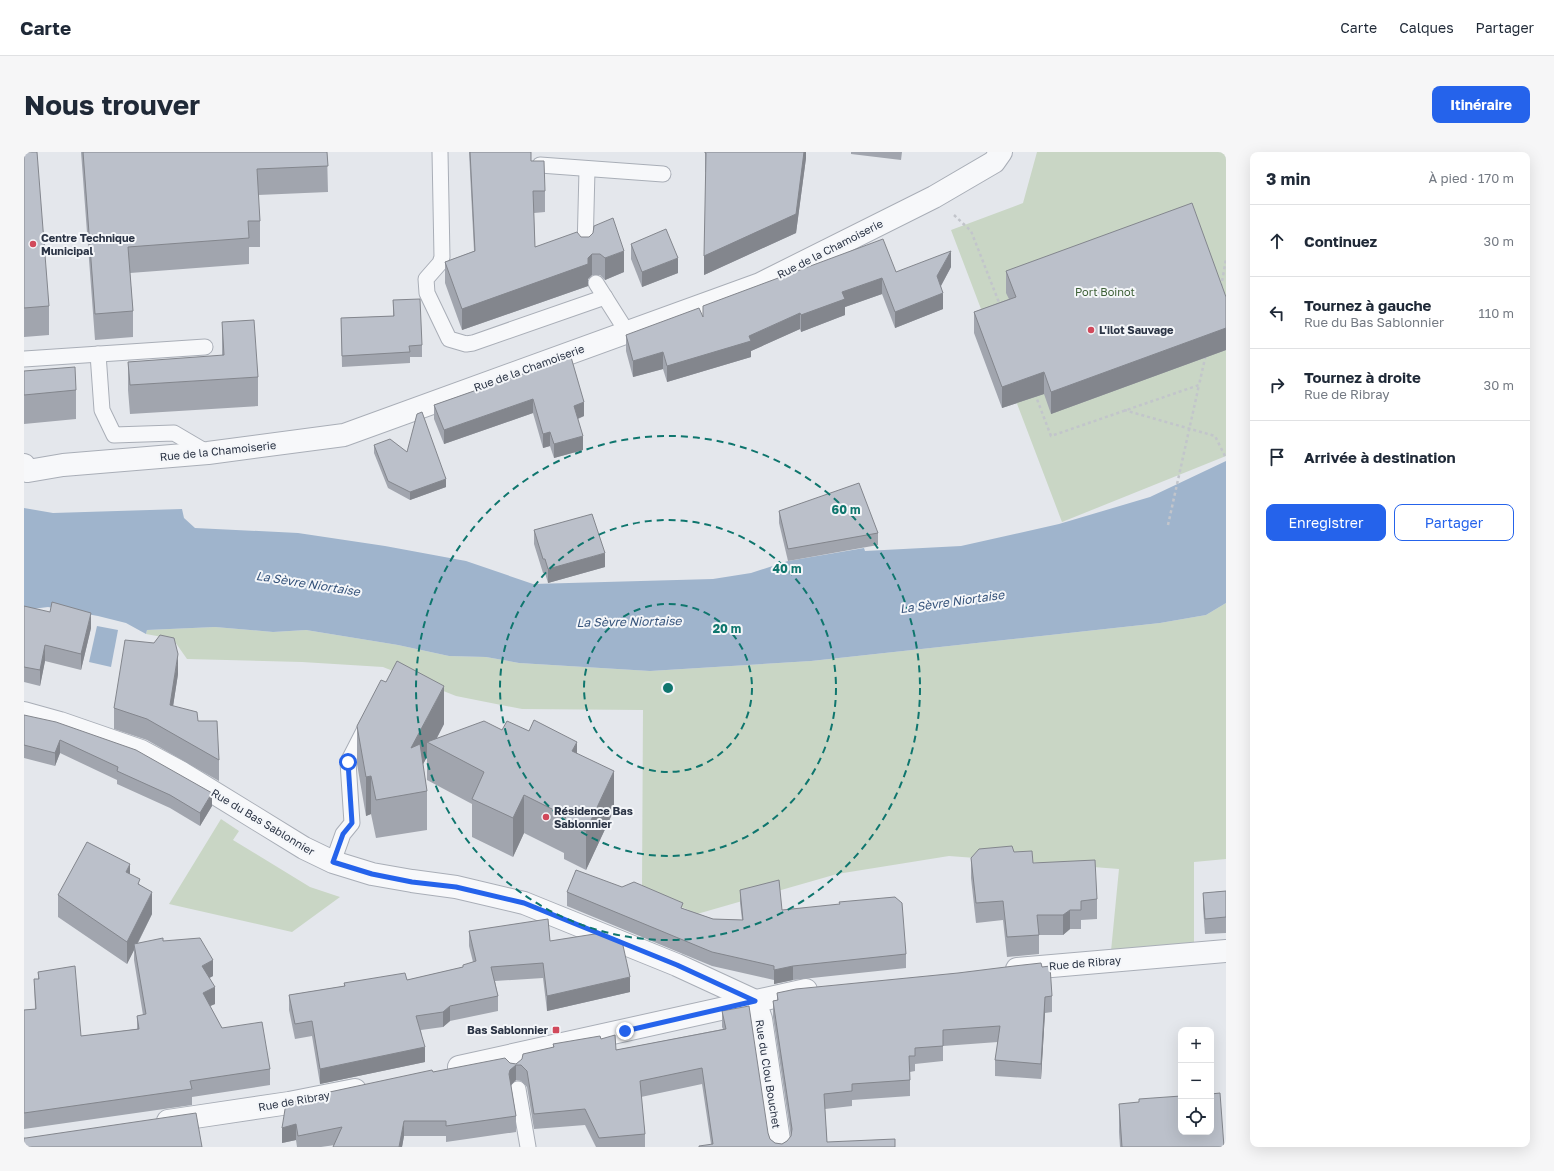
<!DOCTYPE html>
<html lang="fr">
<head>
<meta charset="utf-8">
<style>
	:root { --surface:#fff; --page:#f6f6f7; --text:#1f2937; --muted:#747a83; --line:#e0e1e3; --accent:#2563eb }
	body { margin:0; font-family:"Golos Text",sans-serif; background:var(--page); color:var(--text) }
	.controls { position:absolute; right:12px; bottom:12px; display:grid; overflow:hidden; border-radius:8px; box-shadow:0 4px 16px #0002 }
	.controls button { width:36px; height:36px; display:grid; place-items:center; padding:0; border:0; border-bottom:1px solid var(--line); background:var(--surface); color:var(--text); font:20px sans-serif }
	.stop { position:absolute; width:12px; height:12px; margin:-9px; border:3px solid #2563eb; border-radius:50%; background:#fff }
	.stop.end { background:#2563eb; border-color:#fff; box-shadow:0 1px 4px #0008 }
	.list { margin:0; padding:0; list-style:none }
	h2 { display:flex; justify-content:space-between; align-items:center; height:52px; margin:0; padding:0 16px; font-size:17px }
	h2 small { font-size:13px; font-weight:400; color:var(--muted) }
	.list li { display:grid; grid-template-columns:26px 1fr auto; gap:12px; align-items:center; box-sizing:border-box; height:72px; padding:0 16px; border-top:1px solid var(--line) }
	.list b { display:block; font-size:15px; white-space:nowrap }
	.list p { margin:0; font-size:13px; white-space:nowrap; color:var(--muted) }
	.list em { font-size:13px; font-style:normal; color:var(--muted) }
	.actions { display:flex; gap:8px; padding:12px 16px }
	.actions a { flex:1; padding:9px 0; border:1px solid var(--accent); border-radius:8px; text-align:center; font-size:14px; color:var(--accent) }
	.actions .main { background:var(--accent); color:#fff }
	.icon { flex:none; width:22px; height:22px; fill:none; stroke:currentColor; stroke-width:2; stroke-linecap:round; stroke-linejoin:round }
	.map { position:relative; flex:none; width:1202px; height:995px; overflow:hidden; border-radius:8px }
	header { display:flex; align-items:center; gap:24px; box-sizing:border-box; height:56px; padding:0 20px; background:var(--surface); border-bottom:1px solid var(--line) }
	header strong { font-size:19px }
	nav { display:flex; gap:22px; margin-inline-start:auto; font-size:14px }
	.intro { display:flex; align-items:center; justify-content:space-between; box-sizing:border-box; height:96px; padding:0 24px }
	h1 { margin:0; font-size:28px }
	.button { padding:10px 18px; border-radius:8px; background:var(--accent); color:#fff; font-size:14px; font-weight:700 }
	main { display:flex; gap:24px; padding:0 24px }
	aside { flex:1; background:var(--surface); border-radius:8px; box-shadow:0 4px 16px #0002 }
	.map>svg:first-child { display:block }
	.green { fill:#c9d6c5 }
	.water { fill:#9fb4cc }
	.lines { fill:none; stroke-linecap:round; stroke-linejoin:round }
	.service-casing { stroke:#a9aeb7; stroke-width:17 }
	.minor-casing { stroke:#a9aeb7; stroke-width:24 }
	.tertiary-casing { stroke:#a9aeb7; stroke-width:24 }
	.path { stroke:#c2c5cb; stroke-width:2.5; stroke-dasharray:3 3; stroke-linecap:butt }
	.service { stroke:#f7f8fa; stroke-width:15 }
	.minor { stroke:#f7f8fa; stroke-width:22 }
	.tertiary { stroke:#f7f8fa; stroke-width:22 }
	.wall { fill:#a1a5ae }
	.shaded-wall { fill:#83868d }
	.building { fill:#bbc0ca; stroke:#83868d }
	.route { stroke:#2563eb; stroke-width:5 }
	.ring { fill:none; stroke:#0f766e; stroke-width:2; stroke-dasharray:7 5 }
	.poi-dot { fill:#d1495b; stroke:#f4f6f9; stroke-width:1.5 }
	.labels { text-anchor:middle; stroke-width:4; stroke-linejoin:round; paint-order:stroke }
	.poi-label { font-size:11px; font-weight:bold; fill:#2b3445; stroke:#f4f6f9; text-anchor:start }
	.street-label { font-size:11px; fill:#2b3445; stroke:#f4f6f9 }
	.park-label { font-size:11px; fill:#3f6138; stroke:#f4f6f9 }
	.water-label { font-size:12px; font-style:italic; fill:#34527a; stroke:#f4f6f9 }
	.centre { fill:#0f766e; stroke:#f4f6f9; stroke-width:2 }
	.ring-label { font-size:12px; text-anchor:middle; font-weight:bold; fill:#0f766e; stroke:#f4f6f9; stroke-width:4; stroke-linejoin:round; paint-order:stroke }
</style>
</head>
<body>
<header>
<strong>Carte</strong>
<nav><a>Carte</a><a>Calques</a><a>Partager</a></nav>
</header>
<div class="intro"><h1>Nous trouver</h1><a class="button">Itinéraire</a></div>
<main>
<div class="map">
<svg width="1202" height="995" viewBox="0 0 1202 995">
	<rect width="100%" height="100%" fill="#e4e7ec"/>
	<g class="green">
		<path d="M1013,0H1202V304L1038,370L927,78L999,51Z"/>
		<path d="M1202,451V707L1170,710V796L1087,799L1095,717L925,704L813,722L673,762L618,737L619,558L498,557L432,544L359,515L278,510L163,507L149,487L122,482L123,478L191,475L249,480L282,478L374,493L425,504L462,505L495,511L626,519L787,509L1136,471L1182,463Z"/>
		<path d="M197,667L215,679L209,688L286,735L316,745L268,780L145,752Z"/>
	</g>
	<g class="water">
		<path d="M1202,309V451L1182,463L1136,471L787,509L626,519L495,511L462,505L425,504L374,493L282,478L249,480L191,475L123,478L122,482L102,471L74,464L24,455L0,458V356L29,361L158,357L160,366L171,376L274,381L361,394L442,409L509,432L689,427L727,421L764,409L840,396L841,399L937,394L1035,372L1126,345Z"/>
		<path d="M73,474L94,478L87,515L65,510Z"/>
	</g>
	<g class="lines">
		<defs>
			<g id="service">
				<path d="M416,0L418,105L416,111L402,127L403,141L425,187L442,192L449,191L581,145"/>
				<path d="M516,13L639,22"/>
				<path d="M561,98L563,18"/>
				<path d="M572,131L603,180"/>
				<path d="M74,202L78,258L90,283L150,281L184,301"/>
				<path d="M0,207L181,195"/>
				<path d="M309,710L319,682L328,671L324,610L343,573"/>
				<path d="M494,937L504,995"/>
			</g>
			<g id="minor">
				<path d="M0,313L4,319L39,313L184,301L320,283L736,132L910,45L970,10L977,0"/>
				<path d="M731,849L737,867L756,995"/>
			</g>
			<g id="tertiary">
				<path d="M0,561L36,571L117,599L158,621L280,696L309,710L348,722L388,729L432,735L500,751L653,813L731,849"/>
				<path d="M993,817L1202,799"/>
				<path d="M435,915L782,838"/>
				<path d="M144,969L265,951L331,938"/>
			</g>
		</defs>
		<use href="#service" class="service-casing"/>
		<use href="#minor" class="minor-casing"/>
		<use href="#tertiary" class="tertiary-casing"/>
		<g class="path">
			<path d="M930,63L947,79L976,153"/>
			<path d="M1197,135L1202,107"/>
			<path d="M1011,242L1027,284L1175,233L1182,202"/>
			<path d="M1100,258L1191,284L1202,306"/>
			<path d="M1144,373L1175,233"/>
		</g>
		<use href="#service" class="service"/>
		<use href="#minor" class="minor"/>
		<use href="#tertiary" class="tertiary"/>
	</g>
	<g class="wall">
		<path d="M0,0L25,154V183L0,185Z"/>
		<path d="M57,0H303L304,40L234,43L236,69V95H225V112L106,121L109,159V185L71,188Z"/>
		<path d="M445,0H507V9L521,39V60L510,61L511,95L557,85L600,120L581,128L576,123H568L564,127V134L438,178L421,131V110L450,99Z"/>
		<path d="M681,0H782V6L772,81L680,123L682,20H681Z"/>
		<path d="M827,0H878L877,8L827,2Z"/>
		<path d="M607,92L654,121L618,135L607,107Z"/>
		<path d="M927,115L917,134L919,157L871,176L858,142L821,155V163L777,180L776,177L727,199V205L643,230L639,217L609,225L602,199V183L872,120Z"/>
		<path d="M982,119L1202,145V198L1027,262L1020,242L978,256L950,181V160L985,147L982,141Z"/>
		<path d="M369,148L398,193V205H386V211L318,215L317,166L369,164Z"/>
		<path d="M198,170L234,225V254L106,262L104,238V210L198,204Z"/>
		<path d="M547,205L560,264L554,267L559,298L530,306L526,294L519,296L509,261L420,292L410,267V253Z"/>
		<path d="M0,219L52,238V267L0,272Z"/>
		<path d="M350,293L383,300L422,335L386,348L364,336L350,301Z"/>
		<path d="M755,359L854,381V393L764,409L755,371Z"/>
		<path d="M510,378L581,415L524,431L521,421H519L510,392Z"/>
		<path d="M0,454L67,476L57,518L21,509L16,534L0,530Z"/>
		<path d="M154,522L149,554L174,569L195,608V629L123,588L90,577V556Z"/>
		<path d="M0,563L188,654L176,674L146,656L93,632V628L36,601L31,614L0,606Z"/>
		<path d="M420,572L413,586L478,578L553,601L590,658L562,718L540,707V701L500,681L489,705L448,685V652L403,628V605L399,612L403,639V678L352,686L347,662L342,664L333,612V574Z"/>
		<path d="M990,700L1073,747V767L1057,768V777H1046L1039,783H1015V802L983,805L979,768L952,771L947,726V706Z"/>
		<path d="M106,722L116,733L128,762L114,791L139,789L189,824L185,826L191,852L186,854L198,876L246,917V933L168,945V953L0,977V858L11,857L10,827H14V820L57,884L113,877V864L119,863L110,808V798L103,812L34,765V743Z"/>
		<path d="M598,735L689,767L718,768L716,751V738L758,758L882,802V816L769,828L750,832V828L688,814L543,754V740Z"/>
		<path d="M1202,739V781L1181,782L1179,756V741Z"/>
		<path d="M445,779L526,789L606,840L523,859L519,826L471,829L474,844V859L426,869L419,875L397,878L401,910L296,932L288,884L271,887L265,858V843L320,834V831L383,828L439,815L449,810L445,794Z"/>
		<path d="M1018,815L1028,844V860L1021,861L1017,927L971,924V908L974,890L919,894V909L891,912V919L886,920V944L828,948V954L801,957L803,990L871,995L687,992L678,932L617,945L621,982V995H572L561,973L510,977L503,935L497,929L492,928L487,933L492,964V980L422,990V984H380L378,995H309L311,993L297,995H273L272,988L258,991V976L301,944V941L409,920L486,911L492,912L529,895V892L577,887L592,898L699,877L698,875V859L746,987L751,991L758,992L763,989L767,985L749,865V849L753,848V841Z"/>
		<path d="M1095,952L1200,995H1096L1095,980Z"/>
	</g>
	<g class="shaded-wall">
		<path d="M780,0H782V6L772,81L680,123V104Z"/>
		<path d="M600,99V120L581,128V106Z"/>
		<path d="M927,99V115L913,141V124Z"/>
		<path d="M568,102V123L564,127V134L438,178V157L564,106Z"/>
		<path d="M654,106V121L618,135V120Z"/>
		<path d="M858,126V142L821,155V163L777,180V163L818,140Z"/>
		<path d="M919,141V157L871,176V160Z"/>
		<path d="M776,161V177L727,199V205L643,230V214L725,184Z"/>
		<path d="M1202,176V198L1027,262V240Z"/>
		<path d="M639,200V217L609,225V209Z"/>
		<path d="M1020,220V242L978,256V235Z"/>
		<path d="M509,247V261L420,292V278Z"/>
		<path d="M560,250V264L550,268V254Z"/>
		<path d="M526,280V294L519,296V282Z"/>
		<path d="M559,284V298L530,306V292Z"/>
		<path d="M422,327V335L386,348V340Z"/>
		<path d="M581,401V415L524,431V417Z"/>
		<path d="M67,461V476L57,518V502Z"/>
		<path d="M21,493V509L16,534V518Z"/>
		<path d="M154,502V522L146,574V553Z"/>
		<path d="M420,534V572L409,593L403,590V605L387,634V596Z"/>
		<path d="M36,588V601L31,614V601Z"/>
		<path d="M553,590V628L548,599Z"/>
		<path d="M590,619V658L562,718V679Z"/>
		<path d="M347,624V662L342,664V625Z"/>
		<path d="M188,641V654L176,674V661Z"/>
		<path d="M500,643V681L489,705V666Z"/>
		<path d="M106,712V734L102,720Z"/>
		<path d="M128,740V762L111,796L110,792V798L103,812V790Z"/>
		<path d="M1046,758V777L1039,783V763Z"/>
		<path d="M189,808V824L178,830V814Z"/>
		<path d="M769,814V828L750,832V818Z"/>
		<path d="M606,825V840L523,859V844Z"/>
		<path d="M191,835V852L179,857V841Z"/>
		<path d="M1021,845V861L1017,927V912Z"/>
		<path d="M426,854V869L419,875V860Z"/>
		<path d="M401,895V910L296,932V917Z"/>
		<path d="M492,913V928L486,934L485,922L486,918Z"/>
		<path d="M380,969V984L378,995H375Z"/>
		<path d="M272,972V988L258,991V976Z"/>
	</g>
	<g class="building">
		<path d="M0,0H13L25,154L0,156Z"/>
		<path d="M59,0H303L304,14L233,17L236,69H224L225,86L104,95L109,159L71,162Z"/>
		<path d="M446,0H507V9H520L521,39H509L511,95L553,80L557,85H565L569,81L570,74L589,66L600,99L581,106L576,102H568L564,106V112L438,157L421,110L451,99Z"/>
		<path d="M681,0H780L772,62L680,104L682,1H681Z"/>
		<path d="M1168,51L1202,145V176L1027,240L1020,220L978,235L950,160L992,145L982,119Z"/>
		<path d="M642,77L654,106L618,120L607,92Z"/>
		<path d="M859,87L872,120L927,99L913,124L919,141L871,160L858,126L818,140L821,147L777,163L776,161L725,184L727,189L643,214L639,200L609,209L602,183L675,156L679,165V154Z"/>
		<path d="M396,147L398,193L385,194L386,200L318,204L317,166L370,164L369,148Z"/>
		<path d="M230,168L234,225L106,233L104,210L200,203L198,170Z"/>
		<path d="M547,205L560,250L550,254L559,284L530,292L526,280L519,282L509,247L420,278L410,253Z"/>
		<path d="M51,215L52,238L0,243V219Z"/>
		<path d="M398,260L422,327L386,340L364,329L350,293L366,287L383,300L393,262Z"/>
		<path d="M835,331L854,381L764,397L755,359Z"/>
		<path d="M568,362L581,401L524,417L521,407H519L510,378Z"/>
		<path d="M28,450L67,461L57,502L21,493L16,518L0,515V454L26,460Z"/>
		<path d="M136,483L150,486L154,502L146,553L173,560L174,569H193L195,608L123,567L90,556L101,488L130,491Z"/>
		<path d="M373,509L420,534L387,596L396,592L403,639L352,648L347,624L342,625L333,574L357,528L362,530Z"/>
		<path d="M0,563L32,570L112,598L188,641L176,661L146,643L93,619L94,615L36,588L31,601L0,593Z"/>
		<path d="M510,568L553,590L548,599L590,619L562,679L540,669L542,664L500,643L489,666L448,647L460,620L403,590L460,569L478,578L483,569L505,579Z"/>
		<path d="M63,690L106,712L102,720L116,727L114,732L128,740L103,790L34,743Z"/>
		<path d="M988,694L990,700L1008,699L1009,711L1071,708L1073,747L1057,749V758H1046L1039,763H1013L1015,783L983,785L979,749L952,751L947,706L955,697Z"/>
		<path d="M552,718L598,735L610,730L659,751L657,756L689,767L719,768L716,738L755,728L758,758L816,752L815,750L871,745L878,751L882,802L769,814L750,818V814L688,800L543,740Z"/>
		<path d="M1202,739V765L1181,767L1179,741Z"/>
		<path d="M524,767L526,789L577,781L598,789L606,825L523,844L519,811L467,815L474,844L426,854L419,860L392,864L401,895L296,917L288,869L271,872L265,843L321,834L320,831L381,821L383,828L439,815V813L452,809L445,779Z"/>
		<path d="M139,786V789L176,786L189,808L178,814L191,835L179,841L198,876L238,870L246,917L166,929L168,937L0,961V858L12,857L10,827H15L14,820L51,814L57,884L115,877L113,864L122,862L110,792Z"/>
		<path d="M1017,811L1018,815L1026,814L1028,844L1021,845L1017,912L971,908L976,874L919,878V894L891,896V904H885L886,928L828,932V939L800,942L803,990L871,987V995H675V994L689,992L678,916L616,929L621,982L575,986L561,957L510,962L503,919L497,913H492L486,918L485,922L492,964L422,974V969H380L375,995H309L318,975L274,984L272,972L258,976L262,951L301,944V941L408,918L409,920L481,906L486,911L492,912L498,907L499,902L530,895L529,892L576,884L577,887L591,883L592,898L702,877L698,859L725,854L744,981L746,987L751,991L758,992L763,989L767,984L768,977L749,849L754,848L753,841L772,837L934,821L990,814Z"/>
		<path d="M1196,941L1200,995H1098L1095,952L1115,950V947L1157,944V980H1187V942Z"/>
		<path d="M172,961L178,995H0V986H2Z"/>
	</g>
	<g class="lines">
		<path class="route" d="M324,610L328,671L319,682L309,710L348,722L388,730L432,735L500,751L653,813L731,849L601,879"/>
	</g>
	<g class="ring">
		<circle cx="644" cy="536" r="84"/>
		<circle cx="644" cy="536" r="168"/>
		<circle cx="644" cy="536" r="252"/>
	</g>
	<g class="poi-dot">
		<circle cx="9" cy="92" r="4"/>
		<circle cx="1067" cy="178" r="4"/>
		<circle cx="522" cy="665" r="4"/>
		<rect x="528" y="874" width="8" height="8" rx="2"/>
	</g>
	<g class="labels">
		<g class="poi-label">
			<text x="17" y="90">Centre Technique<tspan x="17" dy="13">Municipal</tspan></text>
			<text x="1075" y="182">L'ilot Sauvage</text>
			<text x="530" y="663">Résidence Bas<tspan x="530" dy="13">Sablonnier</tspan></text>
			<text x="524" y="882" text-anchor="end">Bas Sablonnier</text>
		</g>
		<g class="street-label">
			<text transform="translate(806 97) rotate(-27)" y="4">Rue de la Chamoiserie</text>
			<text transform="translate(505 216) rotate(-20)" y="4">Rue de la Chamoiserie</text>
			<text transform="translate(194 299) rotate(-6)" y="4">Rue de la Chamoiserie</text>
			<text transform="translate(239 670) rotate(31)" y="4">Rue du Bas Sablonnier</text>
			<text transform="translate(1061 811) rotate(-5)" y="4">Rue de Ribray</text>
			<text transform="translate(744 922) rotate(81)" y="4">Rue du Clou Bouchet</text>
			<text transform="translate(270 949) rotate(-10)" y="4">Rue de Ribray</text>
		</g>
		<g class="park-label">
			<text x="1081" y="144">Port Boinot</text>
		</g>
		<g class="water-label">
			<text transform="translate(284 432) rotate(9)" y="4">La Sèvre Niortaise</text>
			<text transform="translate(928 450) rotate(-8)" y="4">La Sèvre Niortaise</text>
			<text transform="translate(605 470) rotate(-1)" y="4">La Sèvre Niortaise</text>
		</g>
	</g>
	<circle cx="644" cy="536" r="6" class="centre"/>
	<g class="ring-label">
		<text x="822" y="362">60 m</text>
		<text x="763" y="421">40 m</text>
		<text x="703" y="481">20 m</text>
	</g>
</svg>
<div class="controls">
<button>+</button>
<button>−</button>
<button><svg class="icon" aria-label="locate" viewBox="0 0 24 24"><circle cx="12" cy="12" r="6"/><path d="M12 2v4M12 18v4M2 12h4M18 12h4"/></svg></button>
</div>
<div class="stop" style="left:324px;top:610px"></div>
<div class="stop end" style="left:601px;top:879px"></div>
</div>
<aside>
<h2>3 min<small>À pied · 170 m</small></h2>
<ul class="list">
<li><svg class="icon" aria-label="ahead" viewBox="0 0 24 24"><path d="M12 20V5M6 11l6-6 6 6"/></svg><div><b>Continuez</b></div><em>30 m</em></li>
<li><svg class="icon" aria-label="left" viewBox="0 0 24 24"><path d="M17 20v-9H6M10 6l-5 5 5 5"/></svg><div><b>Tournez à gauche</b><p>Rue du Bas Sablonnier</p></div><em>110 m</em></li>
<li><svg class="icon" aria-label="right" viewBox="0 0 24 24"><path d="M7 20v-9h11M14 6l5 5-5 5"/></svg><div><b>Tournez à droite</b><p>Rue de Ribray</p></div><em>30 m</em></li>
<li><svg class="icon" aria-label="arrive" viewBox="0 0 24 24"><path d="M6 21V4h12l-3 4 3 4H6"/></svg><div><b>Arrivée à destination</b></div></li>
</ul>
<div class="actions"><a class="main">Enregistrer</a><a>Partager</a></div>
</aside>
</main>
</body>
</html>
